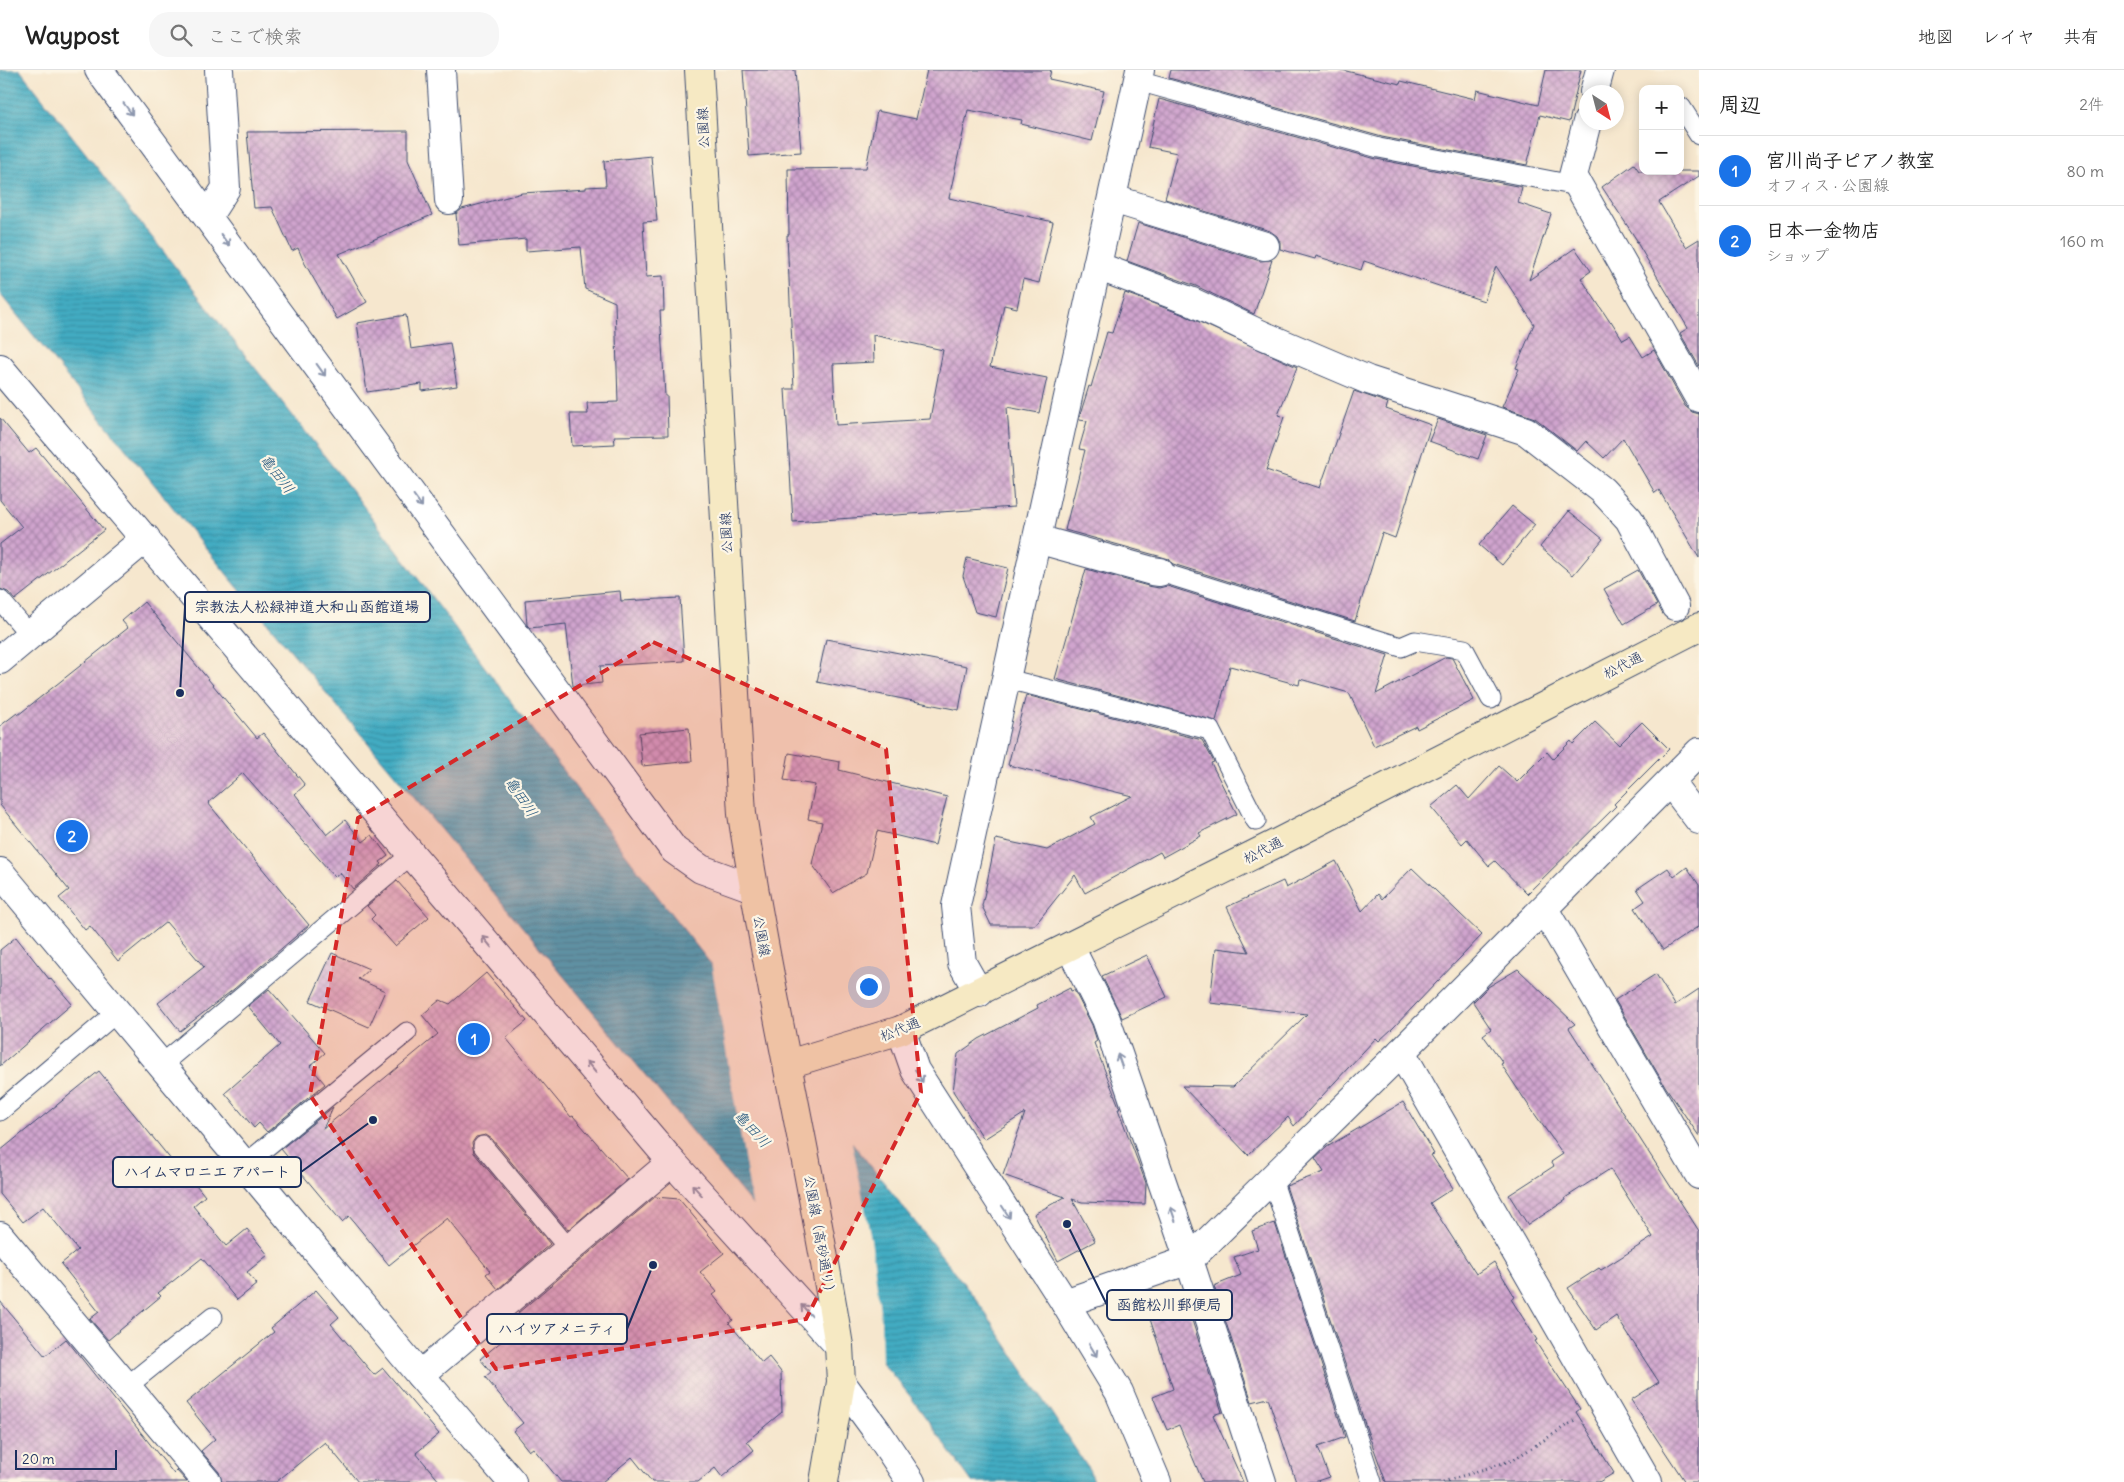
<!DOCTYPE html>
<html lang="ja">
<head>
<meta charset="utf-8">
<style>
	:root { --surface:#fff; --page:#f6f6f6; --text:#222; --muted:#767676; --line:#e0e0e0; --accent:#1a73e8 }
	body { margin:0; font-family:Delius,"Klee One",sans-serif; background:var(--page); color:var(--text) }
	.controls { position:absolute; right:15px; top:15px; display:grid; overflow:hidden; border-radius:10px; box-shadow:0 2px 12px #0003 }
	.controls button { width:45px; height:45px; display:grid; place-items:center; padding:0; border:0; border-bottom:1px solid var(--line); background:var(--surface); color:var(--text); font:25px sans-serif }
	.compass { position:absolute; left:1579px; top:15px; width:45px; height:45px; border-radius:50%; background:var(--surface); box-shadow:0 2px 12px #0003; rotate:144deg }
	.scale { position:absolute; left:15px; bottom:12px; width:102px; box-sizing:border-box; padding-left:5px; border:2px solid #1b2f5e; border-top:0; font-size:14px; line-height:18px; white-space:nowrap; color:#1b2f5e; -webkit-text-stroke:4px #fcf5e5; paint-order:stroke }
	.you { position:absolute; left:868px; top:916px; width:18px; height:18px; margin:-12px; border:4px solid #fff; border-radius:50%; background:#1a73e8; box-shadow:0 0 0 8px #1a73e833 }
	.badge { display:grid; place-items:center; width:32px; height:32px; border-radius:50%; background:var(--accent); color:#fff; font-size:16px; font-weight:700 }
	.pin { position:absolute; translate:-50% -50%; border:2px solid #fff; box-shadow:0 1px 5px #0006 }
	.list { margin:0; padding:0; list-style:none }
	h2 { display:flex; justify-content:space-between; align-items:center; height:65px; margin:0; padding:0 20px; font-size:21px }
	h2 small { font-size:16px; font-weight:400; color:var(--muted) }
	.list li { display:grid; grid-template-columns:32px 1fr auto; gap:15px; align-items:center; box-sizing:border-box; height:70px; padding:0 20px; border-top:1px solid var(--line) }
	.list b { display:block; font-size:19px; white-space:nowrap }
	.list p { margin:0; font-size:16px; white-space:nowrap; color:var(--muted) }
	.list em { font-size:16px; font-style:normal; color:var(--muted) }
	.icon { flex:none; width:28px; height:28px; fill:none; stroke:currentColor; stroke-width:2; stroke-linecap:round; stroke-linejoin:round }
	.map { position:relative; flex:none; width:1699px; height:1412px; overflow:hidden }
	header { display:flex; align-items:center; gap:30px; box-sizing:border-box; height:70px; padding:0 25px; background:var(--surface); border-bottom:1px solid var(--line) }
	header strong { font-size:24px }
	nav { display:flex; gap:28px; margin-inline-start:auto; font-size:18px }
	.search { width:350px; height:45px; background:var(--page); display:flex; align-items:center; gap:12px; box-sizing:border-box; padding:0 18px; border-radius:20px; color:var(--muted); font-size:19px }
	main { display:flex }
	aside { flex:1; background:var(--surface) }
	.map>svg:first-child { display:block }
	.water { fill:url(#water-rules); stroke:#2f6e90 }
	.pier { fill:#f6e7ce }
	.building { fill:url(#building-cross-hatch); fill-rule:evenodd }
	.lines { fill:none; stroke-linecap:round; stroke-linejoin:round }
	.lane-casing { stroke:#3c4b6f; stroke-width:21 }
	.street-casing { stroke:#3c4b6f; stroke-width:30 }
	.secondary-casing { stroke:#3c4b6f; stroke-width:30 }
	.path { stroke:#3c4b6f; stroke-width:3; stroke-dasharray:1 4; stroke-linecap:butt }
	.lane { stroke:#fff; stroke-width:19 }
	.street { stroke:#fff; stroke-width:28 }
	.secondary { stroke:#f6e9c3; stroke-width:28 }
	.oneway { stroke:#8d97ae }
	.marked { fill:#d62828; fill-opacity:0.2; stroke:#d62828; stroke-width:4; stroke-dasharray:10 6; stroke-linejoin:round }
	.labels { text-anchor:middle; stroke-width:4.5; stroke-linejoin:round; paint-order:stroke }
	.street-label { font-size:14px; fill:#1b2f5e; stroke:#fcf5e5 }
	.water-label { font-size:15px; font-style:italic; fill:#295b81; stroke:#fcf5e5 }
	.leader { fill:none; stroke:#1b2f5e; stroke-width:2 }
	.callout-dot { fill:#1b2f5e; stroke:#fcf5e5; stroke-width:2 }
	.callout { fill:#fcf5e5; stroke:#1b2f5e; stroke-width:2 }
	.callout-label { font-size:15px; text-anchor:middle; font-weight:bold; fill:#1b2f5e }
</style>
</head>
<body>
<header>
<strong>Waypost</strong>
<div class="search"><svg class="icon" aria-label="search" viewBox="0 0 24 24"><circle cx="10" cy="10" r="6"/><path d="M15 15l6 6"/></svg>ここで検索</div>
<nav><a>地図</a><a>レイヤ</a><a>共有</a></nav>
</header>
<main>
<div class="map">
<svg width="1699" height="1412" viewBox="0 0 1699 1412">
	<defs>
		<pattern id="water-rules" width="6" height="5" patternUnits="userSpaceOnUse" patternTransform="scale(1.25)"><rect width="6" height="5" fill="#43acc2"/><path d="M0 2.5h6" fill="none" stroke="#378ca1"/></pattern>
		<pattern id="building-cross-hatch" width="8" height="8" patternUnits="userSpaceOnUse" patternTransform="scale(1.25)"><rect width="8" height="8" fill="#d0a4ce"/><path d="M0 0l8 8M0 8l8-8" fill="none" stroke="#a886aa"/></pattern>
	</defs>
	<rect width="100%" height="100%" fill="#fcf5e5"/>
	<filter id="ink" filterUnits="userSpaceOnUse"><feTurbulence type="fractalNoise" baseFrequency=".02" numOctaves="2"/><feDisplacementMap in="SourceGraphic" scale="10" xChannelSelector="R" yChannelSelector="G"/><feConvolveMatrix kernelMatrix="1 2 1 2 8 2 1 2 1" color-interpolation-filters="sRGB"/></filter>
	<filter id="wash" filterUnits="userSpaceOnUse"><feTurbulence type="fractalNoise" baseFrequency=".0096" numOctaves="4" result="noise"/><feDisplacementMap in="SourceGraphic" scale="20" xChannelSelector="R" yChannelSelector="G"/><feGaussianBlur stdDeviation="1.12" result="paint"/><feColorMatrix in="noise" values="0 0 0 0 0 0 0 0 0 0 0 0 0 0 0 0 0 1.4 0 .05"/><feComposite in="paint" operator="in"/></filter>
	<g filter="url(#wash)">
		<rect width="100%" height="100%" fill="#f6e7ce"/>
		<path class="water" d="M0,0H20L346,413L665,836L976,1229L1090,1401L1093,1412H972L910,1326L575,920L229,507L0,224Z"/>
		<path class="pier" d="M711,891L854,1070L852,1073L871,1169L881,1249L882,1297L753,1139Z"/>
		<g id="blocks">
			<g class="building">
				<path d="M743,0H795L801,82L749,86Z"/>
				<path d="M927,0H1051L1049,9L1104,21L1092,71L1021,54L1022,50L968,40L949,128L1053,152L1039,213L1023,209L1017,238L1004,235L990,297L1047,308L1039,343L1007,337L1014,437L793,452L785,319H794L787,165H789L788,99L866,98L877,41L916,49ZM873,265L943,280L930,349L836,355L833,294L874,292Z"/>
				<path d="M1171,0H1342L1400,14L1401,11L1475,29L1477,20L1538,35L1546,0H1581L1569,52L1540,45L1527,95L1382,67L1169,8Z"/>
				<path d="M1159,29L1376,89L1522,117L1518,133L1551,144L1529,210L1575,178L1591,201L1581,208L1610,252L1611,251L1623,270L1630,266L1643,287L1654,280L1685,336L1692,342L1699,344V488L1659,420L1655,423L1623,368L1604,388L1586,371L1577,381L1535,348L1502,337L1519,299L1516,298L1534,254L1496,196L1484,231L1364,191L1361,200L1316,186L1315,189L1280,179V172L1277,166L1270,161L1165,129L1177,83L1148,77Z"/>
				<path d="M408,61V90L432,145L339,184L367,232L337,249L304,192L298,178L292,181L272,137L254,138L247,62Z"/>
				<path d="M651,86L657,151L643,152L646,207L663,206L664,241H660L665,326H667L668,365L614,366L615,374L572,376L570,344H588L587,333L618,332L615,232L585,219L581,177L526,181V169L459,175L456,144L462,139L522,123L586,119V117L606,116L604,91Z"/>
				<path d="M1634,94L1639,101H1699V106L1659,132L1686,177L1699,169V296L1680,263L1688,258L1636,171L1638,172L1602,117Z"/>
				<path d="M1138,153L1260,191L1272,190L1254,244L1196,216L1127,191Z"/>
				<path d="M1125,223L1184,245L1297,297L1278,345L1284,347L1266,400L1320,418L1354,321L1388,333L1386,339L1431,355L1395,468L1382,463L1355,551L1173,494L1169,489L1162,487L1065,460L1085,380L1079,379L1087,351L1079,350L1080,345L1089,316L1091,317L1107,262L1112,263Z"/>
				<path d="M406,245L411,279L450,273L457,316L422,321V314L367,322L357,253Z"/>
				<path d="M0,348L29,383L36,378L104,460L15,530L8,522L0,519V474L22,457L0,430Z"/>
				<path d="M1438,349L1487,365L1478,389L1429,371Z"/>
				<path d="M1512,436L1535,455L1502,495L1479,475Z"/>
				<path d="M1569,441L1603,469L1573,505L1540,477Z"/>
				<path d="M967,488L1008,498L996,547L975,542L963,506Z"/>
				<path d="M1086,499L1148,516L1159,518L1167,516L1388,585L1376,624L1446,587L1452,588L1474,630L1417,659L1416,656L1374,676L1349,623L1300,609L1299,615L1230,596L1216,651L1055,609Z"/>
				<path d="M1638,500L1657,535L1624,554L1604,519Z"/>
				<path d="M620,521L621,531L680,528L684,591L600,596L602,613L573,616L566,554L530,558L527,555L525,530Z"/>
				<path d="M144,532L257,668L263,663L305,715L295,724L327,765L345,750L363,772L372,765L388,786L380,792L382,794L353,819L340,803L335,807L243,703L208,733L309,855L234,919L180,961L158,933L204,897L166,852L118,891L90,856L85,860L59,828L69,820L0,735V656L17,643L18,645L128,558L122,551Z"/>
				<path d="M826,569L967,596L959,640L817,612Z"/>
				<path d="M1026,625L1202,670L1214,692L1211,693L1237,744L1199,763L1201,766L1163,787L1160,782L1085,823L1075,805L1035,855H991L982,836L996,769L1047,780L1095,754L1091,747L1132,726L1008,695Z"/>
				<path d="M1595,652L1619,675L1642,652L1669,679L1614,734L1616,736L1527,824L1495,791L1489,796L1467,769L1462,774L1431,737L1457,715L1469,729L1499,696L1517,712L1547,682L1553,689L1571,671L1573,674Z"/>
				<path d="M689,658L692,691L642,696L639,663Z"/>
				<path d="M789,683L840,692L839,700L947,727L935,775L877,761L867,803L833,823L812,794L822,752L808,749L815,715L784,710Z"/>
				<path d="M1336,791L1362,841L1378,824L1382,829L1412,798L1482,865L1393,958L1379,971L1376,968L1294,1056L1288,1047L1248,1085L1182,1016L1233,1017L1307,944L1210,933L1216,878L1249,882L1227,837L1283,811L1286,818Z"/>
				<path d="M1687,797L1699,815V856L1663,880L1635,838L1645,831L1637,819L1668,798L1674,807Z"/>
				<path d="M397,811L429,847L395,876L371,849L375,845L367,836Z"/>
				<path d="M16,867L49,909L50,908L72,934L0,996V880Z"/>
				<path d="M332,883L369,899L358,909L385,921L369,957L310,931Z"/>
				<path d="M1147,885L1167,927L1122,948L1102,906Z"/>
				<path d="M1518,899L1575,954L1569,958L1699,1161V1412H1685L1631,1330L1659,1312L1616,1246L1596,1260L1568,1218L1599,1198L1601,1200L1653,1167L1610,1099L1565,1128L1566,1130L1528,1155L1509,1125L1554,1096L1551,1092L1563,1084L1529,1036L1501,994L1503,993L1483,965L1491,959L1473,932L1488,917Z"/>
				<path d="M486,903L527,951L506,968L571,1047L573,1046L628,1109L568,1160L492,1069L486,1065L476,1067L472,1073L474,1083L550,1174L498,1219L486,1204L490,1201L447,1148L389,1195L349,1146L342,1152L281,1079L333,1037L323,1059L438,964L422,945L440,930L450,934Z"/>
				<path d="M1656,904L1675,935L1699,919V1066L1665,1016L1615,930Z"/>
				<path d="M1070,918L1071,921L1074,920L1092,955L1097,971L1094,973L1120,1039H1118L1146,1113L1145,1134L1082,1132L1072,1129L1095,1171L1058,1191L1034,1144L1065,1127L1003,1105L1025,1043L984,1069L953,1021L958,984L979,969L1038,938L1037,935Z"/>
				<path d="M269,919L325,983L310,996L325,1014L267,1062L259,1053L254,1058L225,1023L280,975L248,936Z"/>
				<path d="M99,1001L181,1102L184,1100L205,1126L193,1136L226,1176L247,1159L268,1185L247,1202L257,1214L237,1230L202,1188L158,1223L161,1226L108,1270L90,1249L99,1242L61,1194L78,1180L43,1137L23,1152L0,1124V1081Z"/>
				<path d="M1403,1032L1434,1084L1431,1085L1453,1118L1430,1133L1476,1204L1494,1192L1515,1227L1511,1229L1537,1270L1535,1271L1580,1339L1576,1342L1614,1403L1599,1412H1386L1367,1360L1286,1116L1324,1102L1315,1088L1327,1077Z"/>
				<path d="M655,1127L679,1129L724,1183L700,1202L717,1222L713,1225L733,1250L729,1253L762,1293L769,1287L781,1302L782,1342L747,1371L754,1380L722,1407L715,1398L698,1412H652L632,1387L602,1412H561L533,1378L529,1381L513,1361L523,1353L485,1307L491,1302L480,1289L525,1252L518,1243Z"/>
				<path d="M1275,1153L1345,1367L1318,1377L1329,1407L1314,1412H1296L1268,1328L1252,1332L1214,1216L1241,1205L1234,1187L1258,1179L1252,1161Z"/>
				<path d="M316,1220L339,1247L331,1254L374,1305L383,1298L439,1364L416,1383L440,1412H358L325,1372L276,1412H222L219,1402L201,1381L215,1369L186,1333L274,1262L271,1258Z"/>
				<path d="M1184,1226L1222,1342L1213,1345L1243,1412H1203L1179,1355L1167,1360L1153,1327L1173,1319L1148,1243L1155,1241L1154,1236Z"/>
				<path d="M0,1231L45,1286L66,1269L174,1404L177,1401L187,1412H0Z"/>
			</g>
		</g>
	</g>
	<g filter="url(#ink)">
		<use href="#blocks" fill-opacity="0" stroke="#3c4b6f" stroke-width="1"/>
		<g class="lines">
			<defs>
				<g id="lane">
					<path d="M1138,11L1379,78L1578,116"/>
					<path d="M1681,37L1699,65"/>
					<path d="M1160,502L1401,577L1415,571L1464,579L1491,629"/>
					<path d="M0,530L30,565"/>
					<path d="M1007,609L1210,660L1256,751"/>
					<path d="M161,995L412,784"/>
					<path d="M0,1041L117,942"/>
					<path d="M483,1076L569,1179"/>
					<path d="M243,1096L407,962"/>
					<path d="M1272,1109L1372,1412"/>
					<path d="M126,1317L213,1247"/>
				</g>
				<g id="street">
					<path d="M99,0L674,780L701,799L753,818"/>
					<path d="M441,0L449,130"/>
					<path d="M1594,22L1600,0"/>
					<path d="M1587,52L1573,106L1699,328"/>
					<path d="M1113,129L1265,176"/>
					<path d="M208,146L226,118L219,0"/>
					<path d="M1097,196L1190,231L1260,264L1368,310L1526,361L1602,420L1629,449L1675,536"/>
					<path d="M0,298L672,1092L839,1276"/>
					<path d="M1037,469L1152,501L1160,502"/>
					<path d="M0,590L146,468"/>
					<path d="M1670,712L1699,750"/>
					<path d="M0,802L420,1305L512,1412"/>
					<path d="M1544,839L1699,1105"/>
					<path d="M1070,877L1106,949L1189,1190L1262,1412"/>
					<path d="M979,923L962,893L956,836L1140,0"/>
					<path d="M901,960L915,1000L1065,1233L1119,1322L1157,1412"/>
					<path d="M1401,982L1648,1412"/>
					<path d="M0,1166L207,1412"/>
					<path d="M1065,1233L1189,1190L1401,982L1699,682"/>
					<path d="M420,1305L672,1092"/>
					<path d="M841,1312L877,1361L911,1412"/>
				</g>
				<g id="secondary">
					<path d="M699,0L742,744C769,922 811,1098 839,1276L841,1312L824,1412"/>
					<path d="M788,994L901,960L1275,774L1699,557"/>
				</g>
			</defs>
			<use href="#lane" class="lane-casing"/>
			<use href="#street" class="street-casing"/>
			<use href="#secondary" class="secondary-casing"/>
			<path class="path" d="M1443,1412L1513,1390L1575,1350"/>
			<use href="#lane" class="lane"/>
			<use href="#street" class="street"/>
			<use href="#secondary" class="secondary"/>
		</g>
		<defs><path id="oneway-shaft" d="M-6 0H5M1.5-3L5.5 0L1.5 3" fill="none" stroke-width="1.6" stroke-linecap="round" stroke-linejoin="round" transform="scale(1.25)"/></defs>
		<g class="oneway">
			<use href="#oneway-shaft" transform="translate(128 39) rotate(53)"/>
			<use href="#oneway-shaft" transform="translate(225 170) rotate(54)"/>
			<use href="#oneway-shaft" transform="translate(321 300) rotate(54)"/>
			<use href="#oneway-shaft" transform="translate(418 431) rotate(54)"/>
			<use href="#oneway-shaft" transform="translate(487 872) rotate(-130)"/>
			<use href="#oneway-shaft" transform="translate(1120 991) rotate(-109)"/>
			<use href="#oneway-shaft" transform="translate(591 997) rotate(-130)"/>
			<use href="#oneway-shaft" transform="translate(919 1006) rotate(59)"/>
			<use href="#oneway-shaft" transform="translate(697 1120) rotate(-132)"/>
			<use href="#oneway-shaft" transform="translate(1006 1142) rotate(57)"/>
			<use href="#oneway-shaft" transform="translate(1173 1144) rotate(-109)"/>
			<use href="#oneway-shaft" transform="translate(806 1240) rotate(-133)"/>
			<use href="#oneway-shaft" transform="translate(1093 1280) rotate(59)"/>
		</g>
	</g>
	<path class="marked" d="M653,572L886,679L921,1022L806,1249L496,1299L310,1025L358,748Z"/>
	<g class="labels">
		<g class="street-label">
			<text transform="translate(703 58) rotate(-93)" y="5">公園線</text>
			<text transform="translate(726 463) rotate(-93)" y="5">公園線</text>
			<text transform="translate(1623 595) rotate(-27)" y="5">松代通</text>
			<text transform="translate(1263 780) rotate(-27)" y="5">松代通</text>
			<text transform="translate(762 866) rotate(80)" y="5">公園線</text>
			<text transform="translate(900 959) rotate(-22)" y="5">松代通</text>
			<text transform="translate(820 1167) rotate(80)" y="5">公園線（高砂通り）</text>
		</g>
		<g class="water-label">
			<text transform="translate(277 404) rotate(52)" y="5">亀田川</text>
			<text transform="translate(521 727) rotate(56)" y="5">亀田川</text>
			<text transform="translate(752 1059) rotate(47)" y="5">亀田川</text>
		</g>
	</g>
	<path class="leader" d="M180 623L185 537M373 1050L301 1102M1067 1154L1107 1235M653 1195L627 1259"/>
	<g class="callout-dot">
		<circle cx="180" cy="623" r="5"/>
		<circle cx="373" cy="1050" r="5"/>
		<circle cx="1067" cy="1154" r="5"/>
		<circle cx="653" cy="1195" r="5"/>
	</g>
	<g class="callout">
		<rect x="185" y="522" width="245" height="30" rx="5"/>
		<rect x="113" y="1087" width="188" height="30" rx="5"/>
		<rect x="1107" y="1220" width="125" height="30" rx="5"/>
		<rect x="487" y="1244" width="140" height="30" rx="5"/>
	</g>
	<g class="callout-label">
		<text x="307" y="542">宗教法人松緑神道大和山函館道場</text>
		<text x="207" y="1107">ハイムマロニエ アパート</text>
		<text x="1169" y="1240">函館松川郵便局</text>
		<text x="557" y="1264">ハイツアメニティ</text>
	</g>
</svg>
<div class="controls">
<button>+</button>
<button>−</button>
</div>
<svg class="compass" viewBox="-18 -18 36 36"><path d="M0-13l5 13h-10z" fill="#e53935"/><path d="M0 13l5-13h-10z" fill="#767676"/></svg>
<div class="scale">20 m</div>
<div class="you"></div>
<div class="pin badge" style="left:474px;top:969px">1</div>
<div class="pin badge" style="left:72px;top:766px">2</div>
</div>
<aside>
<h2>周辺<small>2件</small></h2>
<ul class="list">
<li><span class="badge">1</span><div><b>宮川尚子ピアノ教室</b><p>オフィス · 公園線</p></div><em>80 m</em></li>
<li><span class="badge">2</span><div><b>日本一金物店</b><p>ショップ</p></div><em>160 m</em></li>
</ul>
</aside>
</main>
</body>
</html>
